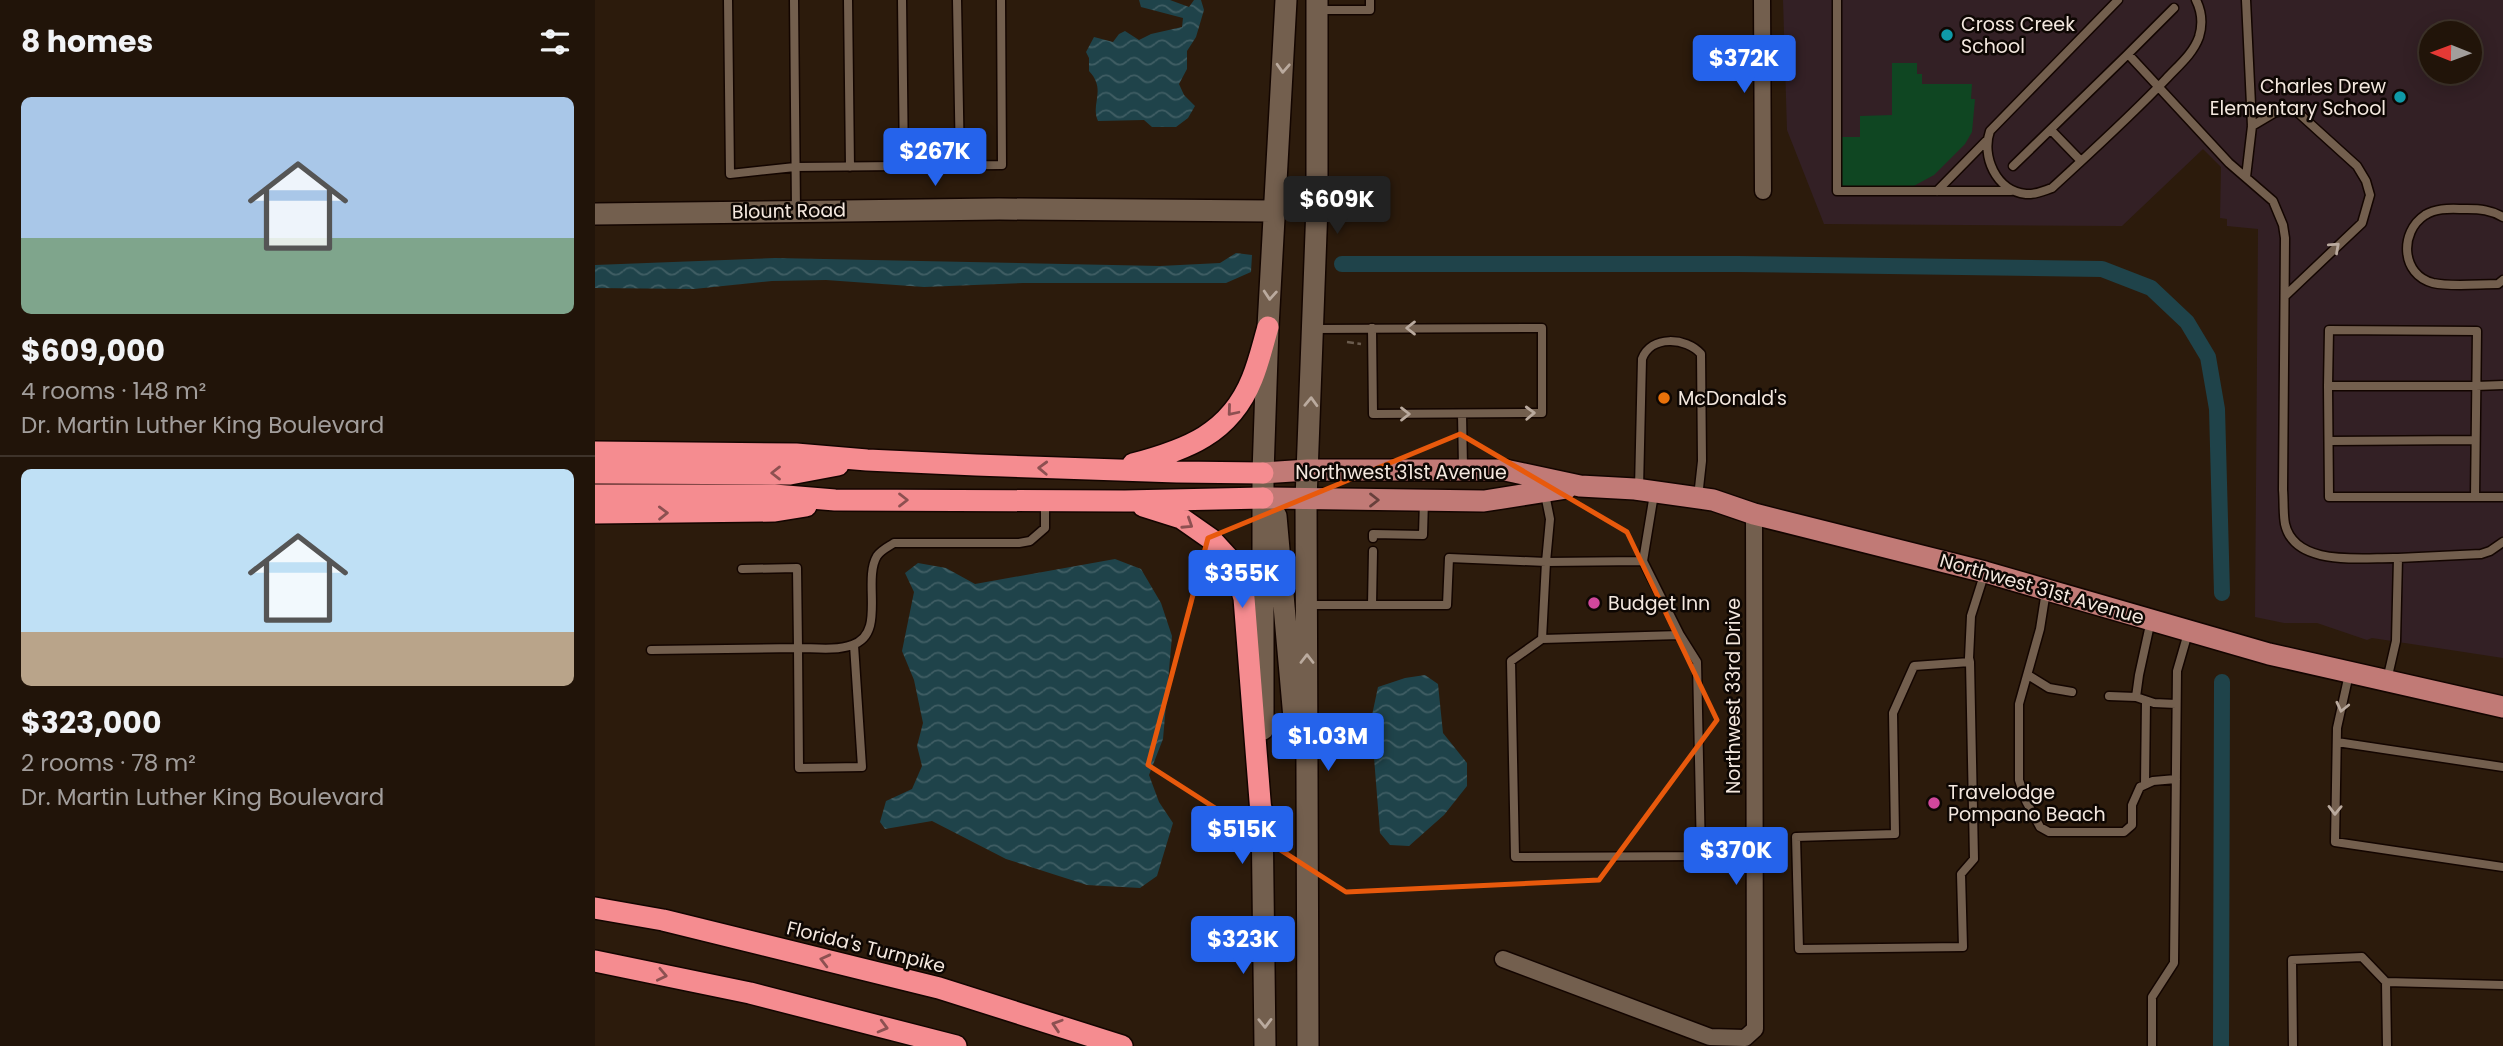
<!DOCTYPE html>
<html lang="en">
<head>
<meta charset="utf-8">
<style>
  body { margin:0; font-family:Poppins,sans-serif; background:#291d12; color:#f1f3f6; height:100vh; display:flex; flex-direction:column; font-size:26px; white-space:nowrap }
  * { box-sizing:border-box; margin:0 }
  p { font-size:23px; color:#a29e9c }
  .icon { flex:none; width:38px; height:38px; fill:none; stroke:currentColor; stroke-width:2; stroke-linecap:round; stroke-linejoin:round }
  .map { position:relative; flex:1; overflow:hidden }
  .drawer { display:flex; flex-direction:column; background:#211409; width:595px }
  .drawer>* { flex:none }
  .needle { width:46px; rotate:271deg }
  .controls { position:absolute; left:1824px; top:21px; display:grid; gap:14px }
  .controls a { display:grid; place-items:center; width:63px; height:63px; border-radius:50%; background:#211409; box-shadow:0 4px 18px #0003,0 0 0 2px #3e332a; font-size:35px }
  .price { position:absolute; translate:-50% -60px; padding:0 16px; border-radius:7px; background:#2563eb; color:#fff; font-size:23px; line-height:46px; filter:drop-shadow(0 2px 4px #0008) }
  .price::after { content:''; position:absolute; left:50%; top:42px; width:21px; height:16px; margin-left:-10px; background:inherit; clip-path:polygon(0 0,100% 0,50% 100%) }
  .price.current { background:#222; color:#fff }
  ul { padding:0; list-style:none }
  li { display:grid; align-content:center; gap:14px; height:371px; padding:0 21px }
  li+li { border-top:2px solid #3e332a }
  li span { display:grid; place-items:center; height:217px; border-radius:10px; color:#555 }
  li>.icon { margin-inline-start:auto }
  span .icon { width:126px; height:126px; fill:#fffc; stroke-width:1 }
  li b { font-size:30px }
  h2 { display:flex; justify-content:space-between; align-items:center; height:84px; padding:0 21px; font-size:30px }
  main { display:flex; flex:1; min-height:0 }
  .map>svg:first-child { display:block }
  .education { fill:#332025; fill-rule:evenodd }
  .green { fill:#0f4622 }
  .water { fill:url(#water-waves) }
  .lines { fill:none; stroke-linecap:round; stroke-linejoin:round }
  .canal { stroke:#1f434a; stroke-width:16 }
  .lane-casing { stroke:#130500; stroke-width:11 }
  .street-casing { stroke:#130500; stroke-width:19 }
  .secondary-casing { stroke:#130500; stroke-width:24 }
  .primary-casing { stroke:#130500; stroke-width:24 }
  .highway-casing { stroke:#130500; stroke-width:24 }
  .path { stroke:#6b5c4e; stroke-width:2.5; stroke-dasharray:7 3.5; stroke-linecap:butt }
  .lane { stroke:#735f4e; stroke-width:8 }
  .street { stroke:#735f4e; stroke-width:16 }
  .secondary { stroke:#735f4e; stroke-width:21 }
  .primary { stroke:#c17a76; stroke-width:21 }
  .highway { stroke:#f58c90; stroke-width:21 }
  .oneway { stroke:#baaa9e }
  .oneway2 { stroke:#8d5051 }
  .oneway3 { stroke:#68403c }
  .marked { fill:none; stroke:#e8590c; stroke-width:5; stroke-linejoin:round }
  .culture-dot { fill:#0f9aa8; stroke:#0e0703; stroke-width:2.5 }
  .food-dot { fill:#e8710a; stroke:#0e0703; stroke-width:2.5 }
  .hotel-dot { fill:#d1479c; stroke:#0e0703; stroke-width:2.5 }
  .labels { text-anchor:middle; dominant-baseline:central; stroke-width:5; stroke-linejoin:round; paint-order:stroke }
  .poi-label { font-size:19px; fill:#f4e8df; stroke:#0e0703; text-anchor:start }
  .street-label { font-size:19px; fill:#f4e8df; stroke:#0e0703 }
</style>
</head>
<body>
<main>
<section class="drawer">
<h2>8 homes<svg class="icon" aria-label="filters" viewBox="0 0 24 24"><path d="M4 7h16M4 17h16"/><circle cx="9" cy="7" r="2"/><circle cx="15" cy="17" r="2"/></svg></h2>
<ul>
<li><span style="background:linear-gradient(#a9c7e8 65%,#7fa58c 0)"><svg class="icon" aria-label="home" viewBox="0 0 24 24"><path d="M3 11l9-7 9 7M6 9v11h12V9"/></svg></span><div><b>$609,000</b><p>4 rooms · 148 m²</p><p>Dr. Martin Luther King Boulevard</p></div></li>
<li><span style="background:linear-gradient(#bfe0f5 75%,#b9a48a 0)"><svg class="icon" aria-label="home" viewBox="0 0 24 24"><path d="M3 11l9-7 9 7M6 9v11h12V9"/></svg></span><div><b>$323,000</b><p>2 rooms · 78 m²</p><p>Dr. Martin Luther King Boulevard</p></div></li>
</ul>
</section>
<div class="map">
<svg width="1908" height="1046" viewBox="0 0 1908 1046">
  <defs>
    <pattern id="water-waves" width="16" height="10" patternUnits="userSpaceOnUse" patternTransform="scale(1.75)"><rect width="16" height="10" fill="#1f434a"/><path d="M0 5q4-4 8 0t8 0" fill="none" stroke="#405e64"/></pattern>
  </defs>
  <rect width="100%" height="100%" fill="#2c1b0c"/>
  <path class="education" d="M1188,0H1908V658L1777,638L1772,640L1722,623H1689L1660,617L1663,229L1632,226V219L1625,218L1626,167L1608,149L1527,226L1229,224L1192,130ZM1836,33H1874V72H1836Z"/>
  <path class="green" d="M1297,63H1322V74H1327V84H1377L1376,99H1380L1377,132L1370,144L1339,175L1315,188L1242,191V137H1265V116L1297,115Z"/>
  <path class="water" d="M544,0H575L594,7L599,0H606L609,10L601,37L592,51V69L584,84L589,95L600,106L593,118L581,127H557L549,120L503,121C495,104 512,90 494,71V58L491,52L499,37L518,42L524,34L530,31L544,40L556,34L587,27L588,18L546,7Z
    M641,253L657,255L656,272L631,283H428L329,287L231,280L177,281L99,289L0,288V265L180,258L565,266L625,263Z
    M520,559L546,569L566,603L577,636L568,739L554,775L564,802L578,823L562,876L545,888L492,885L411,859L337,821L290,829L285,822L291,801L317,789L327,766L322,746L328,723L319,680L307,651L319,592L310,573L323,563L351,568L380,584Z
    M830,675L843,684L848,733L872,763V786L849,815L814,846L795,845L785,833L776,720L783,687L810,678Z"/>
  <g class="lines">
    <path class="canal" d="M747,264H1142L1507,269L1556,288L1592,322L1613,357L1622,409L1627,593
      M1626,1046L1627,682"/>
    <defs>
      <path id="lane" d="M133,0L135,174L200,167L407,165L406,0
        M199,0L201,211
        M253,0L255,167
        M307,0L309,166
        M362,0L365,166
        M1242,0V191H1416
        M1523,0L1395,131C1386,156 1401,191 1431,194C1440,195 1448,191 1457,188C1496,152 1535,117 1571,79C1583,66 1598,54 1604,37C1608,24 1607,12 1601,0
        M1651,0L1657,126L1651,177
        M722,10H775V0
        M1533,54L1579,8
        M1657,126L1684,110L1699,109L1762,166L1771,181L1775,195L1767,223L1691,295
        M1456,130L1486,161
        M1418,166L1533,54L1634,163L1678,201L1688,225L1690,238L1688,490C1689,501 1688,513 1690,524C1700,568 1768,557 1803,558L1801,641L1792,680
        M1342,191L1391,141
        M1908,217C1896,210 1885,209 1872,209C1857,209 1843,207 1830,215C1804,232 1806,275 1838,283C1856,287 1884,284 1903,284L1908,280
        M719,329L947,328V413L778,414L777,328
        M1733,386L1734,497H1880L1882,331L1734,330L1733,386H1881L1908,385
        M867,414L868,467
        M1734,441L1880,440
        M1044,488L1047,359C1056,335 1091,337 1106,354L1107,461L1103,497
        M1880,497H1908
        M778,538V534L828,535L829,500
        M1803,558L1886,554L1895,551L1908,542
        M1048,561L1085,635
        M147,569L202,568L203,648C219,648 241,651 257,645C292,634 267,581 282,556C286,550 293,547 299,543H424L435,541L450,528V503
        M1451,591L1445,629L1424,704V780L1431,801L1445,827L1454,832H1529L1537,825V805L1545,787L1558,781L1581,779
        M712,605H852L854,558L951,562L955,519L950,494
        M777,605L778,551
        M1556,620L1544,675L1541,697L1559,703L1581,704
        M947,639L916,661L920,857L1106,856L1102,662L1085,635L947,639L951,562L1048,561L1059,494
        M56,650L203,648L204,768L267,767L259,645
        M1375,662L1319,666L1298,713L1300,834L1201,837L1204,949L1368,947L1366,874L1379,859L1375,662L1374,658L1376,616L1389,575
        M1754,674L1742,728L1740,842L1908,867
        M1433,675L1454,688L1477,692
        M1514,696L1541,697
        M1742,742L1908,767
        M1550,784L1551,701
        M1791,982L1792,1046
        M1557,1046V997L1579,963L1582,671L1593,633
        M1698,1046L1697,960L1767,957L1791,982L1908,985"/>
      <path id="street" d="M1167,0L1168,191
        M908,959L1115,1037L1150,1038L1160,1029L1159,514"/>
      <path id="secondary" d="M0,214L404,209L681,211
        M676,508L681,516L700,729
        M668,729V473L673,327L691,0
        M667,810L670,1046
        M713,1046L711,500L722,206V0"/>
      <path id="primary" d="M668,473L713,470H910L985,486L1040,489L1118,500L1159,514L1390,572L1674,654L1908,707
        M668,498L889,501L972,488"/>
      <path id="highway" d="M0,452L201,454L272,460L381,465L582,472L668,473
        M538,464C591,450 635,434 657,379C664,362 668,344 673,327
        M0,473L195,474L243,465
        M0,495H179L240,500L530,501L668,498
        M548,506L586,518L616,539L638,563L649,598L667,826
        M0,513L180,511L211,506
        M0,908L68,920L344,988L527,1046
        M0,961L155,993L361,1046"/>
    </defs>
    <use href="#lane" class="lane-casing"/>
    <use href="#street" class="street-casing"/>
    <use href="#secondary" class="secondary-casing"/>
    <use href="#primary" class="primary-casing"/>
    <use href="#highway" class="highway-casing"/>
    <path class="path" d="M752,342L766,344"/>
    <use href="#lane" class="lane"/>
    <use href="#street" class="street"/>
    <use href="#secondary" class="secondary"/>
    <use href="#primary" class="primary"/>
    <use href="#highway" class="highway"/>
  </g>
  <defs><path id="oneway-chevron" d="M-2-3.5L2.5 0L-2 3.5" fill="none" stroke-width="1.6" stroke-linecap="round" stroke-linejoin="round" transform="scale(1.75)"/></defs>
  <g class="oneway">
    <use href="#oneway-chevron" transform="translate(688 68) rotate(93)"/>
    <use href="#oneway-chevron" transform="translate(1740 247) rotate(-42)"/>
    <use href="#oneway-chevron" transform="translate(675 295) rotate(94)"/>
    <use href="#oneway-chevron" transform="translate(816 328) rotate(-180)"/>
    <use href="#oneway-chevron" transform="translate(716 402) rotate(-88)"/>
    <use href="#oneway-chevron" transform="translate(935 413) rotate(-2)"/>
    <use href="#oneway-chevron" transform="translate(810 414)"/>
    <use href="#oneway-chevron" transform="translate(712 659) rotate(-90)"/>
    <use href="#oneway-chevron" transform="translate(1747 707) rotate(103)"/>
    <use href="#oneway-chevron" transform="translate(1740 810) rotate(91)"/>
    <use href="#oneway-chevron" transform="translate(670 1023) rotate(89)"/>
  </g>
  <g class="oneway2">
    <use href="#oneway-chevron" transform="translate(637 411) rotate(130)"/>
    <use href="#oneway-chevron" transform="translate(448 468) rotate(-178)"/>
    <use href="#oneway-chevron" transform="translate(181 473) rotate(-180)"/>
    <use href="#oneway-chevron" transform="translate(308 500)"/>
    <use href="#oneway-chevron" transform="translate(68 513) rotate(-1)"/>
    <use href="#oneway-chevron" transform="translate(593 524) rotate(33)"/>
    <use href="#oneway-chevron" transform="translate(230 960) rotate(-166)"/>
    <use href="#oneway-chevron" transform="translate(67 975) rotate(12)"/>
    <use href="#oneway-chevron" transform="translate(462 1025) rotate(-162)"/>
    <use href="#oneway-chevron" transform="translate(288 1027) rotate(15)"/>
  </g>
  <use class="oneway3" href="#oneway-chevron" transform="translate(779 500)"/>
  <path class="marked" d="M865,434L1032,532L1122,720L1004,880L751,892L553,765L613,538Z"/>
  <g class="culture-dot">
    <circle cx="1352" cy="35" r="7"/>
    <circle cx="1805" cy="97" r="7"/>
  </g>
  <circle class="food-dot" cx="1069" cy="398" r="7"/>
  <g class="hotel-dot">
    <circle cx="999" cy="603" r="7"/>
    <circle cx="1339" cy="803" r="7"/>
  </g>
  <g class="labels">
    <g class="poi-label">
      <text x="1366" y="24">Cross Creek<tspan x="1366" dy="22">School</tspan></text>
      <text x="1791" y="86" text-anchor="end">Charles Drew<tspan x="1791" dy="22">Elementary School</tspan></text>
      <text x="1083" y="398">McDonald's</text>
      <text x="1013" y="603">Budget Inn</text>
      <text x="1353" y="792">Travelodge<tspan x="1353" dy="22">Pompano Beach</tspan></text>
    </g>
    <g class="street-label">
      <text transform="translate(194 211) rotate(-1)">Blount Road</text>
      <text x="806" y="472">Northwest 31st Avenue</text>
      <text transform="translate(1447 589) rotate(16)">Northwest 31st Avenue</text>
      <text transform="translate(1138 696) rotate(-90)">Northwest 33rd Drive</text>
      <text transform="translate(271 947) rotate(14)">Florida's Turnpike</text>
    </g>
  </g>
</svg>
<div class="controls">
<a><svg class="needle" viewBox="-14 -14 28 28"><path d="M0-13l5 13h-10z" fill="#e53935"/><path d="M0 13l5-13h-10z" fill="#a29e9c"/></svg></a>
</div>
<b class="price" style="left:1149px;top:95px">$372K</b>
<b class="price" style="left:340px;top:188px">$267K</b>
<b class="price current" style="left:742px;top:236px">$609K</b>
<b class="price" style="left:647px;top:610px">$355K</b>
<b class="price" style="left:733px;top:773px">$1.03M</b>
<b class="price" style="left:647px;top:866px">$515K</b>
<b class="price" style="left:1141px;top:887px">$370K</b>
<b class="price" style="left:648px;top:976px">$323K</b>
</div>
</main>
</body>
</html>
